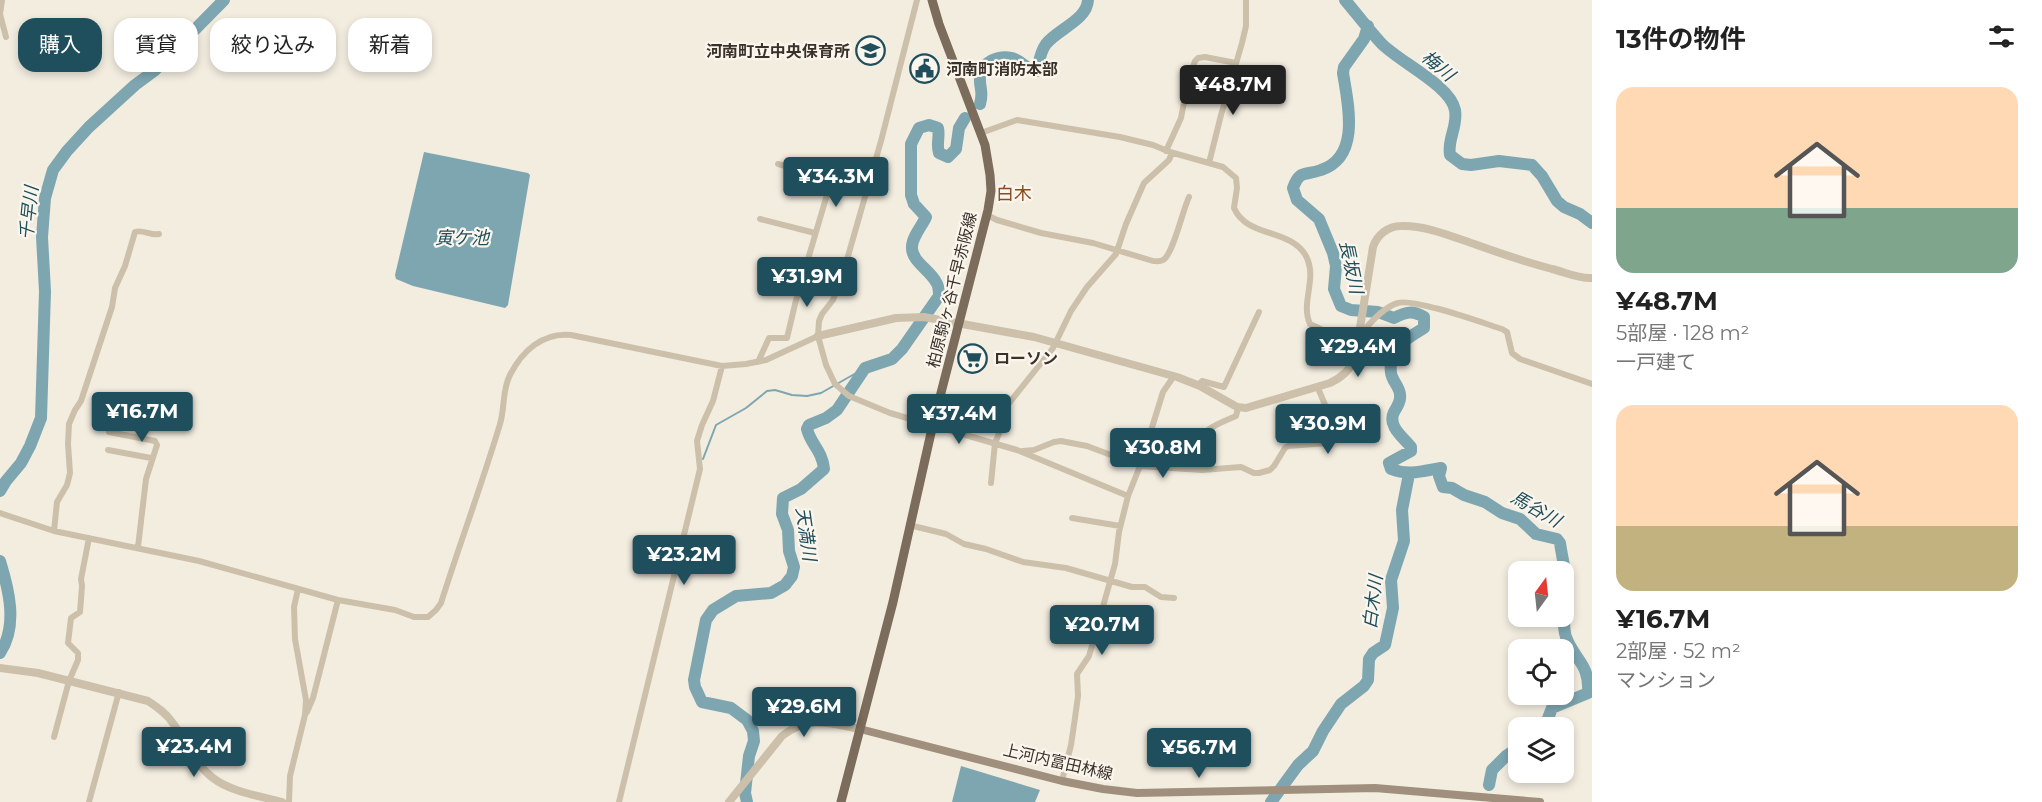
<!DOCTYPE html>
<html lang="ja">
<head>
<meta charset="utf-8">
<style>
  body { margin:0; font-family:Montserrat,"Noto Sans JP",sans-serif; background:#f2f2f2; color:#222; height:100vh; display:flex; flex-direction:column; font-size:22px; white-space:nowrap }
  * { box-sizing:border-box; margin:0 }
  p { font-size:20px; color:#767676 }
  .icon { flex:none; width:33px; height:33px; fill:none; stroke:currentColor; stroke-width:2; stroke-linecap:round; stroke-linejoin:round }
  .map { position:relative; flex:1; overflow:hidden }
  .details { display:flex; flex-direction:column; background:#fff; width:450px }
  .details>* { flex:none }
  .hud { position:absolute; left:18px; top:18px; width:570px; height:54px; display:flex; gap:12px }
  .needle { width:39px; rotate:15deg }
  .controls { position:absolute; left:1508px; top:561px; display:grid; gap:12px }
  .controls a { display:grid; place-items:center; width:66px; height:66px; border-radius:12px; background:#fff; box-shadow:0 3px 9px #0003; font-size:30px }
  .price { position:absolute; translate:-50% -51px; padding:0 14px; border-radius:6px; background:#1f4e5c; color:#fff; font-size:20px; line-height:39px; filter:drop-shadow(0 2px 3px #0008) }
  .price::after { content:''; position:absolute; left:50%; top:36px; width:18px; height:14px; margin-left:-9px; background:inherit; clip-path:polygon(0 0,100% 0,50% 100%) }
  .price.active { background:#222; color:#fff }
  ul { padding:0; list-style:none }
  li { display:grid; align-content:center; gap:12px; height:318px; padding:0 24px }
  li span { display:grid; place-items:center; height:186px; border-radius:18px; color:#555 }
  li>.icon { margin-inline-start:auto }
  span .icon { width:108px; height:108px; fill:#fffc; stroke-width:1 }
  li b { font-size:26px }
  h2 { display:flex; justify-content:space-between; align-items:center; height:72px; padding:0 24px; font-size:26px }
  .pill { padding:0 21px; border-radius:18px; background:#fff; box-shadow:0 3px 9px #0003; font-size:21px; line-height:54px }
  .pill.active { background:#1f4e5c; color:#fff }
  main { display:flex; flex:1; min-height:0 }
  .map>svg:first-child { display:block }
  .water { fill:#7ea6b1 }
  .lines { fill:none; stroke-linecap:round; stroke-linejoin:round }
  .stream { stroke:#7ea6b1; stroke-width:2 }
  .river { stroke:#7ea6b1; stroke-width:12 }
  .minor { stroke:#ccc0ab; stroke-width:6 }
  .tertiary { stroke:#ccc0ab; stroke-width:8 }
  .secondary { stroke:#a08f7c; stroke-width:8 }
  .primary { stroke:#7c6c5b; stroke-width:9 }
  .labels { text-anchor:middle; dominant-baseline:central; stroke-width:4.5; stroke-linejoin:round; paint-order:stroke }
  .poi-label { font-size:16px; font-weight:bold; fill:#3a322a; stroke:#fbf6ed; text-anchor:start }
  .street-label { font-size:16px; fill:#3a322a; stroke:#fbf6ed }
  .water-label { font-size:18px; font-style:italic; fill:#1f4e5c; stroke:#fbf6ed }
  .neighbourhood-label { font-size:18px; fill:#8a4c22; stroke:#fbf6ed }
</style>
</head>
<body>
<main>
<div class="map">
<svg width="1592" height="802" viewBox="0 0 1592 802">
  <rect width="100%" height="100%" fill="#f3ede0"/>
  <path class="water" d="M424,152L528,173L530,175L508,305L505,308L413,286L396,279L395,275Z
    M961,766L1040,790L1035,802H952Z"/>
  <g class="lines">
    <path class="stream" d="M703,459L716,425L746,408L767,391L775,390L792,395L807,396L821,393L865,368"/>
    <path class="river" d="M1345,0C1357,14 1368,29 1381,43C1399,62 1450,85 1455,110C1458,127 1447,139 1450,155L1462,164L1471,165L1499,161L1532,165L1542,176L1557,201L1564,207L1580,214L1592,223
      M1368,26L1364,39L1344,67L1343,73C1348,104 1361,157 1321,170C1305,176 1300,169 1293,188L1297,200L1319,219L1333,253L1336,266L1334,289L1341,306L1351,310L1378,312L1394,318C1406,312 1412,310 1424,317V328C1406,339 1388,348 1391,373C1392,381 1400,387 1400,395C1401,401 1397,407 1394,412C1387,426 1403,437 1411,447V451L1389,463L1391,469C1409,476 1423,471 1441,468L1439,476L1443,487L1452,488L1464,495L1485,502L1502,513L1520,519L1536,534L1557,539L1560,543C1562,557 1566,572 1566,585C1567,602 1561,622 1566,637C1574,660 1590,663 1588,693L1552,708L1547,721L1551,728
      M980,104C984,90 979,89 980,77C982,61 999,55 1012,58C1022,61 1027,70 1037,71C1039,62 1040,52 1046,44C1058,29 1087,20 1088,0
      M0,491L6,481L21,463L30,446L41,418L45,291L42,237L45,198L53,170L67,151L89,127L135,85L154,71L224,0
      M0,561C9,590 18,626 0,653
      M1489,785L1492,770L1506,756L1518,748
      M747,802L745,793L749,756L754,741L753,731L747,720L731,708L702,702L695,687L694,680L706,620L713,610L736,596L771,593L785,585L792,576L794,567L789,551L788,530L782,514L783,498L801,489L824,469C822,450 811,445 807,429L809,425L826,418L837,410L865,368L892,359L902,349L939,296C939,291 939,286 936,282C930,270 911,261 912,247C912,237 922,226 926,217L914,204L911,195V144L919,128L929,125L938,128C940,137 936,144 939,153L948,157L956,149L959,128L965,118
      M1271,802L1298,765L1313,751L1323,731L1341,704L1364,686L1368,680L1369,659L1373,653L1385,645L1393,608L1391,580L1404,541L1402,510L1409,474"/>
    <path class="minor" d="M2,0L0,14L6,37
      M917,0L881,141L844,270L833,300L822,314L819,321L818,336L826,365L835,384L849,396L890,413L1017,450L1128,496
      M981,133L1017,120L1120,137L1153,145L1170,152L1223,167L1236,178L1237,188L1234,208C1247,238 1290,228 1306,256C1318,279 1300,302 1310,324L1325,331L1359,335C1369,325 1383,307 1398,303C1414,298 1483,323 1502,329L1507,332L1512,353L1520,359L1592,384
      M1166,151L1181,118L1188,81L1195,61L1198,58L1205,57L1236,63
      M1209,163L1221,115L1242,43L1246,26V0
      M778,164L825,176L830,178L831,181L868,189
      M987,215L997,220L1041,233L1093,243L1153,261C1156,261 1160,262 1163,260C1173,255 1183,209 1189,197
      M760,219L815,233
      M758,362L769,338H787L796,300L831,181
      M1198,385L1202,381L1224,387L1259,312
      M109,432L155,441L157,445L146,479L138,547
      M108,450L151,458
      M1023,451L1034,450L1054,442L1061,441L1087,446L1140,466L1202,470L1241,467L1254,473H1259L1270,470L1274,466L1285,448L1288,446L1328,443L1334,437L1335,422L1328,412L1318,388
      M1187,469C1197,433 1203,430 1236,416L1238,408
      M991,483L995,443L1001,429L1006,407L1053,348L1071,311L1087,287L1116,254L1126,224L1144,183L1169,160L1172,153
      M0,513L54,531L199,561L338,600L395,610L414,617H428L436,610L441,603C460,543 482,484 500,424C505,408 502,390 510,375C522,351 543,332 571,335L722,366L746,364L766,360L818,336
      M1072,518L1120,526
      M909,525L946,534L964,544L986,549L1023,562L1066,568L1132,587H1145L1161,597L1174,598
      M54,531L57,502L67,485L70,473L68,444L69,424L75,410L81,401L112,307L115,288L125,266L135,232C143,229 151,236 159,234
      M307,712L313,698L338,600
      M54,737L69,681L78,660V653L68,643L71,618L80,612L82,586L81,579L89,538
      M1062,781L1071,745L1075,718L1078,696L1077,674L1089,656L1115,564L1119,532L1128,496L1140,466L1163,392L1174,376
      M89,802L119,692
      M289,802L290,776L305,715L306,700L295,639L294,607L298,589
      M619,802L700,469L697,441L702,425L713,401L722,366"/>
    <path class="tertiary" d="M818,336L896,318L924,317L1034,337L1177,377L1200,386L1237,407L1246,408L1330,383C1341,378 1350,370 1355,359L1373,247C1377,235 1388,226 1401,226C1426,225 1453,237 1477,245C1502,254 1526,262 1552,269C1565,272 1578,279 1592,278
      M0,668L38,673L148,701C157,707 166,713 172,722C186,740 194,764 213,778C231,792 260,796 282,802
      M729,802L782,736C808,715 830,723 860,729"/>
    <path class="secondary" d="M860,729L1062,781L1103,789L1137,793L1375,788L1540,802"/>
    <path class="primary" d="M841,802L893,602L933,424L988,210L991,191L990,175L985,145L939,24L932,0"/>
  </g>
  <defs>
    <symbol id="school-ring" viewBox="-11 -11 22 22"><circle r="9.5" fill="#fbf6ed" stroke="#1f4e5c" stroke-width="1.5"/><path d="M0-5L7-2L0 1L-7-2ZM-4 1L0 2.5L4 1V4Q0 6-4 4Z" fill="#1f4e5c"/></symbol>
    <symbol id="civic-ring" viewBox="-11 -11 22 22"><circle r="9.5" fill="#fbf6ed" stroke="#1f4e5c" stroke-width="1.5"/><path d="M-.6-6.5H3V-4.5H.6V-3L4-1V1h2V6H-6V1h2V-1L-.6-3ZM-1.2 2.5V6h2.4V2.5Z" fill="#1f4e5c"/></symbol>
    <symbol id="supermarket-ring" viewBox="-11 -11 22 22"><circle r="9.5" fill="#fbf6ed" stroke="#1f4e5c" stroke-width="1.5"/><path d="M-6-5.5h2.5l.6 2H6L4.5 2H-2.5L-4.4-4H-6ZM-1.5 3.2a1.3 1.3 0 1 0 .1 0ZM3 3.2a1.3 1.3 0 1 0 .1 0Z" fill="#1f4e5c"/></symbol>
  </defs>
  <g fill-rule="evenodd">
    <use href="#school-ring" x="854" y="34" width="33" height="33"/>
    <use href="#civic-ring" x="908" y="52" width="33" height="33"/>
    <use href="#supermarket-ring" x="956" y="342" width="33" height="33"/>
  </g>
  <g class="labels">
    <g class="poi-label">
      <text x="850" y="51" text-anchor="end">河南町立中央保育所</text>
      <text x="946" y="69">河南町消防本部</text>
      <text x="994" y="358">ローソン</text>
    </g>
    <g class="street-label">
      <text transform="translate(952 290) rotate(-76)">柏原駒ヶ谷千早赤阪線</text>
      <text transform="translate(1058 762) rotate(13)">上河内富田林線</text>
    </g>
    <g class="water-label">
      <text transform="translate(1438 66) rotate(40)">梅川</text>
      <text transform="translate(29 213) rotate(-84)">千早川</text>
      <text x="462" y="238">寅ケ池</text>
      <text transform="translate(1351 267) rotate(78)">長坂川</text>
      <text transform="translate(1536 509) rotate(30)">馬谷川</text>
      <text transform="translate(806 534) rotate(82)">天満川</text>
      <text transform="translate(1373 602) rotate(-83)">白木川</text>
    </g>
    <g class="neighbourhood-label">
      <text x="1014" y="194">白木</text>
    </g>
  </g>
</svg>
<div class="controls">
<a><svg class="needle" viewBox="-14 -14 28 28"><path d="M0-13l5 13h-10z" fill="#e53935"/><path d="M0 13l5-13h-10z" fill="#767676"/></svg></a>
<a><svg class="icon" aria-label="locate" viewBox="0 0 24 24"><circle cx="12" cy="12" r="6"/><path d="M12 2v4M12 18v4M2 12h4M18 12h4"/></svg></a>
<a><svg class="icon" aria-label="layers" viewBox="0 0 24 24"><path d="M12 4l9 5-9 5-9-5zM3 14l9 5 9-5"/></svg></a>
</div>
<b class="price active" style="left:1233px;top:116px">¥48.7M</b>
<b class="price" style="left:836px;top:208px">¥34.3M</b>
<b class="price" style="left:807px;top:308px">¥31.9M</b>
<b class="price" style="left:1358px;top:378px">¥29.4M</b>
<b class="price" style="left:142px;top:443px">¥16.7M</b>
<b class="price" style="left:959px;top:445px">¥37.4M</b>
<b class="price" style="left:1328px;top:455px">¥30.9M</b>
<b class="price" style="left:1163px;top:479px">¥30.8M</b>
<b class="price" style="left:684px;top:586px">¥23.2M</b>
<b class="price" style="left:1102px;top:656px">¥20.7M</b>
<b class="price" style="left:804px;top:738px">¥29.6M</b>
<b class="price" style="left:194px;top:778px">¥23.4M</b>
<b class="price" style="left:1199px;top:779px">¥56.7M</b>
<div class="hud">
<a class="pill active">購入</a>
<a class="pill">賃貸</a>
<a class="pill">絞り込み</a>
<a class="pill">新着</a>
</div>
</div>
<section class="details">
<h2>13件の物件<svg class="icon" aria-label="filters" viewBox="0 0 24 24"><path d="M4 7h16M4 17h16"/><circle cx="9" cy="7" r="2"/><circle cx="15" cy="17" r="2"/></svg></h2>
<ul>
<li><span style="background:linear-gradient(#ffd9b3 65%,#7fa58c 0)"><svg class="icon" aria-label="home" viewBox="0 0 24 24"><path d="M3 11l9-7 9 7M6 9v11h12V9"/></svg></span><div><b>¥48.7M</b><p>5部屋 · 128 m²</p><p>一戸建て</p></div></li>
<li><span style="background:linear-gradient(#ffd9b3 65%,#c2b280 0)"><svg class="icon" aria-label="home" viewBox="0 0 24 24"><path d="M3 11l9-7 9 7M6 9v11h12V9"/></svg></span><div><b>¥16.7M</b><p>2部屋 · 52 m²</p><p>マンション</p></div></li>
</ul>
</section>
</main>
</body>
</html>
